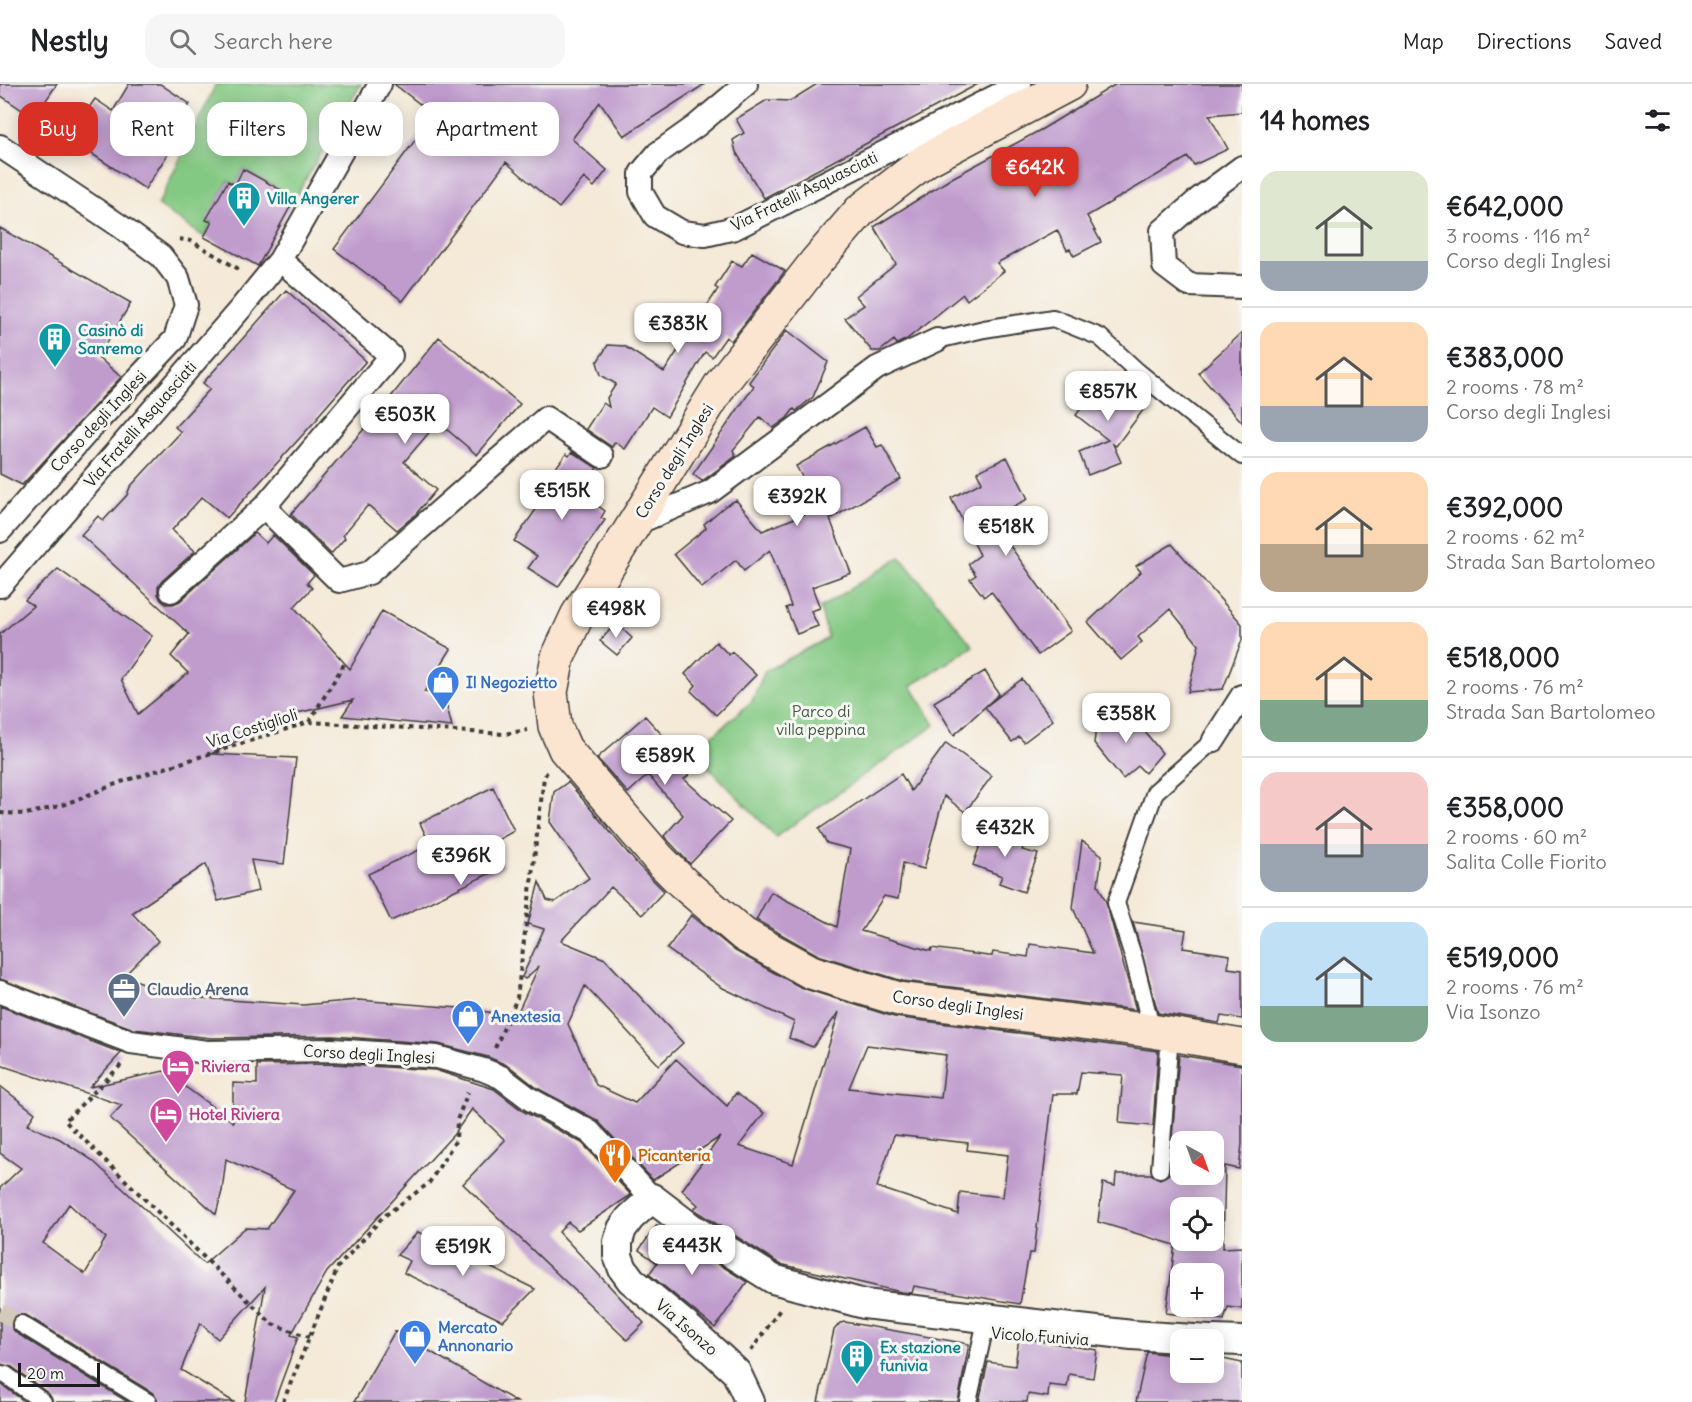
<!DOCTYPE html>
<html lang="en">
<head>
<meta charset="utf-8">
<style>
  body { margin:0; font-family:Delius,sans-serif; background:#f6f6f6; color:#202124; height:100vh; display:flex; flex-direction:column; font-size:22px; white-space:nowrap }
  * { box-sizing:border-box; margin:0 }
  p { font-size:20px; color:#757577 }
  .icon { flex:none; width:33px; height:33px; fill:none; stroke:currentColor; stroke-width:2; stroke-linecap:round; stroke-linejoin:round }
  .map { position:relative; flex:1; overflow:hidden }
  .side { display:flex; flex-direction:column; background:#fff; width:450px }
  .side>* { flex:none }
  .banner { position:absolute; left:18px; top:18px; width:570px; height:54px; display:flex; gap:12px }
  .needle { width:39px; rotate:139deg }
  .controls { position:absolute; left:1170px; top:1047px; display:grid; gap:12px }
  .controls a { display:grid; place-items:center; width:54px; height:54px; border-radius:12px; background:#fff; box-shadow:0 3px 15px #0003; font-size:30px }
  .scale { position:absolute; left:18px; bottom:15px; width:82px; box-sizing:border-box; padding-left:6px; border:3px solid #1c1c1c; border-top:0; font-size:16px; line-height:21px; white-space:nowrap; color:#1c1c1c; -webkit-text-stroke:4px #f6f6f2; paint-order:stroke }
  .price { position:absolute; translate:-50% -51px; padding:0 14px; border-radius:12px; background:#fff; color:#222; font-size:20px; line-height:39px; filter:drop-shadow(0 2px 3px #0008) }
  .price::after { content:''; position:absolute; left:50%; top:36px; width:18px; height:14px; margin-left:-9px; background:inherit; clip-path:polygon(0 0,100% 0,50% 100%) }
  .price.current { background:#d93025; color:#fff }
  ul { padding:0; list-style:none }
  li { display:flex; align-items:center; gap:18px; height:150px; padding:0 18px }
  li+li { border-top:2px solid #e0e0e0 }
  li span { display:grid; place-items:center; flex:none; width:168px; height:120px; border-radius:18px; color:#555 }
  li>.icon { margin-inline-start:auto }
  span .icon { width:72px; height:72px; fill:#fffc; stroke-width:1 }
  li b { font-size:26px }
  h2 { display:flex; justify-content:space-between; align-items:center; height:72px; padding:0 18px; font-size:26px }
  .chip { padding:0 21px; border-radius:18px; background:#fff; box-shadow:0 3px 15px #0003; font-size:21px; line-height:54px }
  .chip.current { background:#d93025; color:#fff }
  header { display:flex; align-items:center; gap:36px; box-sizing:border-box; height:84px; padding:0 30px; background:#fff; border-bottom:2px solid #e0e0e0 }
  header strong { font-size:28px }
  nav { display:flex; gap:33px; margin-inline-start:auto; font-size:21px }
  .search { width:420px; height:54px; background:#f6f6f6; display:flex; align-items:center; gap:15px; box-sizing:border-box; padding:0 21px; border-radius:18px; color:#757577; font-size:22px }
  main { display:flex; flex:1; min-height:0 }
  .map>svg:first-child { display:block }
  .green { fill:#84c983; stroke:#507250; stroke-width:1.5 }
  .building { fill:#c09ccd; fill-rule:evenodd }
  .lines { fill:none; stroke-linecap:round; stroke-linejoin:round }
  .pedestrian-tunnel { stroke:#d4cabb; stroke-width:16; stroke-dasharray:16 8; stroke-linecap:butt }
  .pedestrian-casing { stroke:#3d3b38; stroke-width:20 }
  .minor-casing { stroke:#3d3b38; stroke-width:26 }
  .tertiary-casing { stroke:#3d3b38; stroke-width:32 }
  .secondary-casing { stroke:#3d3b38; stroke-width:36 }
  .path { stroke:#3d3b38; stroke-width:4; stroke-dasharray:4.5 4.5; stroke-linecap:butt }
  .pedestrian { stroke:#fff; stroke-width:16 }
  .minor { stroke:#fff; stroke-width:22 }
  .tertiary { stroke:#fff; stroke-width:28 }
  .secondary { stroke:#fce5d0; stroke-width:33 }
  .labels { text-anchor:middle; dominant-baseline:central; stroke-width:6; stroke-linejoin:round; paint-order:stroke }
  .street-label { font-size:16px; fill:#1c1c1c; stroke:#f6f6f2 }
  .culture-label { font-size:16px; font-weight:bold; fill:#0d838f; stroke:#f6f6f2; text-anchor:start }
  .shop-label { font-size:16px; font-weight:bold; fill:#366cbe; stroke:#f6f6f2; text-anchor:start }
  .park-label { font-size:16px; fill:#405940; stroke:#f6f6f2 }
  .service-label { font-size:16px; font-weight:bold; fill:#4e5e75; stroke:#f6f6f2; text-anchor:start }
  .hotel-label { font-size:16px; font-weight:bold; fill:#b23c85; stroke:#f6f6f2; text-anchor:start }
  .food-label { font-size:16px; font-weight:bold; fill:#c56008; stroke:#f6f6f2; text-anchor:start }
</style>
</head>
<body>
<header>
<strong>Nestly</strong>
<div class="search"><svg class="icon" aria-label="search" viewBox="0 0 24 24"><circle cx="10" cy="10" r="6"/><path d="M15 15l6 6"/></svg>Search here</div>
<nav><a>Map</a><a>Directions</a><a>Saved</a></nav>
</header>
<main>
<div class="map">
<svg width="1242" height="1318" viewBox="0 0 1242 1318">
  <rect width="100%" height="100%" fill="#f6f6f2"/>
  <filter id="ink" filterUnits="userSpaceOnUse"><feTurbulence type="fractalNoise" baseFrequency=".0167" numOctaves="2"/><feDisplacementMap in="SourceGraphic" scale="12" xChannelSelector="R" yChannelSelector="G"/><feConvolveMatrix kernelMatrix="1 2 1 2 8 2 1 2 1" color-interpolation-filters="sRGB"/></filter>
  <filter id="wash" filterUnits="userSpaceOnUse"><feTurbulence type="fractalNoise" baseFrequency=".008" numOctaves="4" result="noise"/><feDisplacementMap in="SourceGraphic" scale="24" xChannelSelector="R" yChannelSelector="G"/><feGaussianBlur stdDeviation="1.35" result="paint"/><feColorMatrix in="noise" values="0 0 0 0 0 0 0 0 0 0 0 0 0 0 0 0 0 1.4 0 .05"/><feComposite in="paint" operator="in"/></filter>
  <g filter="url(#wash)">
    <rect width="100%" height="100%" fill="#f5e9d7"/>
    <path class="green" d="M216,0H361L295,114L243,85L235,101L228,97L207,136L212,138L204,153L158,121Z
      M900,473L973,562L911,602L935,641L776,753L694,668L752,617L765,587L828,554L820,524Z"/>
    <g id="blocks">
      <path class="building" d="M0,0H57L34,34L0,11Z
        M129,0H160L190,20L162,62L170,67L145,105L68,54L95,15L113,27Z
        M394,0H705L624,52L600,18L572,55L607,86L594,103L584,94L559,124L506,78L403,217L334,165L434,31Z
        M817,0H978L764,114L736,68L733,56L744,49L736,35L767,16L790,17Z
        M1116,0H1242V28L1209,31L1228,65L1194,81L1188,73L1087,132L1101,158L1074,172L1070,165L1067,166L1057,146L997,179L1004,187L967,216L963,210L907,255L897,260L894,256L880,267H872L845,234L864,221L856,212L896,180L874,143L952,94L1044,44Z
        M243,85L295,114L258,182L204,153L212,138L206,136L228,97L235,101Z
        M0,144L131,219L98,273L121,293L22,401L0,390Z
        M752,168L785,187L731,257L726,253L712,273L705,268L667,333L652,323L625,365L615,358L612,363L586,345L603,319L609,323L607,314L616,300L601,291L597,278L608,261L624,262L664,288L718,205L715,203L732,177L742,182Z
        M286,206L366,277L317,333L318,334L227,434L202,413L172,446L195,467L162,497L158,503V510L161,516L166,520H173L180,517L255,449L266,459L273,451L314,491L307,499L312,504L294,523L350,585L382,527L451,565L424,608L444,610L452,643L342,632L353,616L289,631L211,670L296,674L284,780L251,776L258,807L218,817L206,780L132,829L158,857L124,892L173,910L198,914L303,921L358,916L459,924L516,932L539,882L525,895L522,893L544,845L528,840L539,798L547,816L555,818L589,794L550,738L554,708L568,698L638,781L664,807L642,831L611,803L561,857L605,875L683,959L659,981L585,902L568,940L596,1001L635,1019L676,975L727,1022L736,1009L764,1029L739,1062L793,1080L839,928L813,963L789,954L794,938L721,903L667,865L691,831L735,867L802,904L894,933L1158,967L1153,1042L1119,1039L1123,991L1081,988L1077,1010H1053L1034,1169H1029L1020,1220L914,1202L912,1209L901,1208L780,1180L699,1129L694,1125L698,1121L682,1106L720,1053L653,1096L597,1036L537,1004L509,982L488,973L438,960L333,952L211,954L134,945L0,895V550L33,522L25,516L58,485L152,552L121,595L138,630L188,589L171,572L189,550L81,451L98,432L103,437L127,411L130,403L181,348L175,343L210,305L203,299ZM867,961L946,971L941,1014L849,1004ZM894,1051L968,1059L967,1066L1008,1071L1003,1113L960,1108L958,1130L877,1103Z
        M787,246L828,278L813,313L796,327L794,325L787,334L773,344L760,333L733,366L736,372L702,397L693,390L754,302L749,298Z
        M1242,249V338L1198,289Z
        M439,253L520,320L477,371L438,338L404,378L436,406L415,431L397,446L368,421L343,451L345,454L331,470L291,430L382,324Z
        M1106,291L1147,321L1116,362L1113,360L1121,378L1088,391L1079,368L1108,356L1076,331Z
        M865,343L877,363L882,361L901,395L830,435L851,489L812,503L820,524L811,527L818,542L797,550L786,524L791,522L770,466L744,487L736,476L702,504L674,470L706,444L704,440L725,422L736,416L762,447L820,424L796,382Z
        M572,368L597,384L580,409L605,427L601,434L605,436L558,503L528,484L537,472L514,457L551,404L544,400L566,370L569,372Z
        M1007,373L1028,415L990,434L1071,547L1038,571L991,507L984,513L970,495L976,491L968,480L980,471L951,414L982,398L977,388Z
        M1172,460L1242,540V556L1223,605L1188,608L1199,561L1170,525L1138,553L1142,558L1121,576L1088,538L1141,488L1136,482Z
        M616,539L632,554L617,571L600,557Z
        M716,558L729,571L732,568L756,591L716,631L691,607L696,601L685,590Z
        M985,587L999,610L954,651L934,618Z
        M1022,595L1053,636L1024,658L1019,653L1012,658L985,623Z
        M1124,622L1162,669L1145,689L1138,682L1123,695L1094,659L1096,645Z
        M645,632L675,665L670,669L689,691L684,695L731,737L690,780L664,752L683,731L648,691L628,709L597,674Z
        M946,659L992,692L965,728L944,712L924,785L903,779L898,815L884,812L861,847L931,867L932,864L988,872H992L993,868L1028,873L1030,860L1093,869L1073,824L1082,757L1102,771L1098,801L1106,818L1136,926L903,897L818,871L756,836L771,808L837,843L850,765L827,759L819,745L901,690L911,707Z
        M493,703L514,747L492,759L503,783L391,837L368,790L430,761L420,739Z
        M987,741L1012,749L1010,757L1024,761L1022,766L1038,770L1024,808L999,799L1002,792L973,781Z
        M1133,838L1186,846L1183,864L1230,871L1228,884L1242,886V935L1221,932L1219,939L1158,929Z
        M0,922L121,969L90,1003L164,987L233,1038V999L257,1000V981L333,980L435,986L494,1005L523,1027L582,1059L631,1111L578,1146L568,1138L559,1148L644,1239L627,1256L463,1100L505,1056L472,1025L454,1050L327,1188L291,1251L298,1253L274,1318H245L265,1203L218,1255L200,1239L181,1286L234,1318H158L153,1309L26,1231H17L11,1239L12,1244L16,1249L128,1318H53L49,1310L12,1283L0,1280V1104L21,1084L0,1069V1002L35,1029L27,1041L60,1055L92,1076L204,1180L245,1144L267,1145L294,1106L226,1075L222,1107L216,1130L110,1034L122,1021L0,981ZM69,1120L106,1154L85,1190L43,1159Z
        M1179,971L1242,981V1060L1239,1085L1225,1082L1223,1164L1242,1163V1225L1228,1223L1224,1236L1166,1229L1175,1161L1098,1138L1103,1099L1115,1102L1116,1090H1151L1160,1095L1169,1090ZM1180,1058H1214V1090H1180ZM1180,1124H1214V1156H1180ZM1180,1190H1214V1222H1180Z
        M657,1141L747,1198L715,1244L649,1190L657,1179L639,1166Z
        M418,1148L535,1205L503,1237L404,1189L410,1177L397,1171Z
        M845,1238L969,1260L958,1318H818L834,1246L840,1239Z
        M395,1247L517,1318H354Z
        M1019,1254L1097,1266L1093,1294L1069,1290L1067,1303L1049,1301L1048,1313L1028,1310L1027,1318H979L988,1278L1015,1282Z
        M1147,1268L1180,1272V1288H1214V1273L1242,1279V1318H1136Z
        M0,1301H2L25,1318H0Z"/>
    </g>
  </g>
  <g filter="url(#ink)">
    <use href="#blocks" fill-opacity="0" stroke="#3d3b38" stroke-width="1.5"/>
    <g class="lines">
      <path class="pedestrian-tunnel" d="M0,1228L21,1240"/>
      <defs>
        <path id="pedestrian" d="M937,256L984,245L1053,234L1100,253L1137,287L1242,372
          M1152,947L1134,875L1116,819L1155,708L1214,656
          M1160,1085L1170,950
          M21,1240L148,1318
          M0,1290L6,1291L43,1318
          M968,1318L984,1246L1002,1248"/>
        <path id="minor" d="M746,0L696,42L658,69L641,89V108L655,132L682,148L705,151L735,144L1020,0
          M0,62L120,142L161,172L178,194L186,221L175,255L90,345L0,447
          M1242,83L1200,114L1162,147L1164,182L1189,201L1242,203
          M264,423L339,497L369,489L546,334L602,372
          M634,440L710,408L877,284L937,256
          M0,502L241,224L280,176L380,0
          M171,507L264,423L391,272L280,176
          M1214,656L1242,612
          M0,908L131,958L207,968L333,966L437,973L484,986L501,993L530,1015L590,1048L652,1114"/>
        <path id="tertiary" d="M1214,1256L1242,1257
          M750,1318L736,1288L685,1241L631,1196L623,1185L618,1172V1158L622,1145L630,1134L652,1114L690,1143L773,1195L864,1220L1132,1251L1210,1256"/>
        <path id="secondary" d="M1069,0L926,76L860,127L816,178L721,300L577,532L558,573L551,608L555,642L565,665L659,775L683,799L744,851L811,888L899,915L1152,947L1242,962"/>
      </defs>
      <use href="#pedestrian" class="pedestrian-casing"/>
      <use href="#minor" class="minor-casing"/>
      <use href="#tertiary" class="tertiary-casing"/>
      <use href="#secondary" class="secondary-casing"/>
      <path class="path" d="M179,155L191,157L242,187
        M309,638L346,577
        M0,729L26,730L60,722L121,698L309,638L504,650L527,646
        M495,964L517,914L544,693L547,688
        M121,981L65,1037L272,1240L309,1253
        M751,1267L781,1224
        M283,1318L338,1183L383,1133L429,1099L456,1056L457,1036L468,1008"/>
      <use href="#pedestrian" class="pedestrian"/>
      <use href="#minor" class="minor"/>
      <use href="#tertiary" class="tertiary"/>
      <use href="#secondary" class="secondary"/>
    </g>
  </g>
  <defs>
    <symbol id="building-pin" viewBox="-11 -11 22 30"><path d="M0 17L-7.5 6A9.5 9.5 0 1 1 7.5 6Z" fill="#0f9aa8" stroke="#f6f6f2"/><path d="M-4-6H4V6H1V3H-1V6H-4ZM-2.5-4.3h1.7v1.8h-1.7ZM.8-4.3h1.7v1.8H.8ZM-2.5-1h1.7V.8h-1.7ZM.8-1h1.7V.8H.8Z" fill="#fff"/></symbol>
    <symbol id="shop-pin" viewBox="-11 -11 22 30"><path d="M0 17L-7.5 6A9.5 9.5 0 1 1 7.5 6Z" fill="#3f7fe0" stroke="#f6f6f2"/><path d="M-5-2.5h2.3a2.7 3.5 0 0 1 5.4 0H5L5.5 6h-11ZM-1.5-2.5h3a1.5 2.3 0 0 0-3 0Z" fill="#fff"/></symbol>
    <symbol id="office-pin" viewBox="-11 -11 22 30"><path d="M0 17L-7.5 6A9.5 9.5 0 1 1 7.5 6Z" fill="#5c6f8a" stroke="#f6f6f2"/><path d="M-6-3h4V-5.5h4V-3h4V5H-6ZM-1-4.5V-3h2v-1.5ZM-6 0V1H6V0Z" fill="#fff"/></symbol>
    <symbol id="hotel-pin" viewBox="-11 -11 22 30"><path d="M0 17L-7.5 6A9.5 9.5 0 1 1 7.5 6Z" fill="#d1479c" stroke="#f6f6f2"/><path d="M-6-4.5h1.5V1H6V5H4.5V3h-9V5H-6ZM-4 0a1.8 1.8 0 1 1 3.6 0ZM.5 0V-2.5h3Q6-2.5 6 0Z" fill="#fff"/></symbol>
    <symbol id="restaurant-pin" viewBox="-11 -11 22 30"><path d="M0 17L-7.5 6A9.5 9.5 0 1 1 7.5 6Z" fill="#e8710a" stroke="#f6f6f2"/><path d="M-5-6h1v4h1v-4h1v4h1v-4h1v5L-1.5 .5V6h-2V.5L-5-1ZM5-6V6H3V1.5H1.5Q1.5-4 5-6Z" fill="#fff"/></symbol>
  </defs>
  <g fill-rule="evenodd">
    <use href="#building-pin" x="225" y="95" width="38" height="52"/>
    <use href="#building-pin" x="36" y="236" width="38" height="52"/>
    <use href="#shop-pin" x="424" y="579" width="38" height="52"/>
    <use href="#office-pin" x="105" y="886" width="38" height="52"/>
    <use href="#shop-pin" x="449" y="913" width="38" height="52"/>
    <use href="#hotel-pin" x="159" y="963" width="38" height="52"/>
    <use href="#hotel-pin" x="147" y="1011" width="38" height="52"/>
    <use href="#restaurant-pin" x="596" y="1052" width="38" height="52"/>
    <use href="#shop-pin" x="396" y="1233" width="38" height="52"/>
    <use href="#building-pin" x="838" y="1253" width="38" height="52"/>
  </g>
  <g class="labels">
    <g class="street-label">
      <text transform="translate(804 107) rotate(-26)">Via Fratelli Asquasciati</text>
      <text transform="translate(98 337) rotate(-47)">Corso degli Inglesi</text>
      <text transform="translate(140 340) rotate(-49)">Via Fratelli Asquasciati</text>
      <text transform="translate(674 377) rotate(-58)">Corso degli Inglesi</text>
      <text transform="translate(252 644) rotate(-18)">Via Costiglioli</text>
      <text transform="translate(958 921) rotate(8)">Corso degli Inglesi</text>
      <text transform="translate(369 970) rotate(3)">Corso degli Inglesi</text>
      <text transform="translate(687 1243) rotate(41)">Via Isonzo</text>
      <text transform="translate(1040 1252) rotate(4)">Vicolo Funivia</text>
    </g>
    <g class="culture-label">
      <text x="267" y="114">Villa Angerer</text>
      <text x="78" y="246">Casinò di<tspan x="78" dy="18">Sanremo</tspan></text>
      <text x="880" y="1263">Ex stazione<tspan x="880" dy="18">funivia</tspan></text>
    </g>
    <g class="shop-label">
      <text x="466" y="598">Il Negozietto</text>
      <text x="491" y="932">Anextesia</text>
      <text x="438" y="1243">Mercato<tspan x="438" dy="18">Annonario</tspan></text>
    </g>
    <g class="park-label">
      <text x="821" y="627">Parco di<tspan x="821" dy="18">villa peppina</tspan></text>
    </g>
    <g class="service-label">
      <text x="147" y="905">Claudio Arena</text>
    </g>
    <g class="hotel-label">
      <text x="201" y="982">Riviera</text>
      <text x="189" y="1030">Hotel Riviera</text>
    </g>
    <g class="food-label">
      <text x="638" y="1071">Picanteria</text>
    </g>
  </g>
</svg>
<div class="controls">
<a><svg class="needle" viewBox="-14 -14 28 28"><path d="M0-13l5 13h-10z" fill="#e53935"/><path d="M0 13l5-13h-10z" fill="#757577"/></svg></a>
<a><svg class="icon" aria-label="locate" viewBox="0 0 24 24"><circle cx="12" cy="12" r="6"/><path d="M12 2v4M12 18v4M2 12h4M18 12h4"/></svg></a>
<a>+</a>
<a>−</a>
</div>
<div class="scale">20 m</div>
<b class="price current" style="left:1035px;top:114px">€642K</b>
<b class="price" style="left:678px;top:270px">€383K</b>
<b class="price" style="left:1108px;top:338px">€857K</b>
<b class="price" style="left:405px;top:361px">€503K</b>
<b class="price" style="left:562px;top:437px">€515K</b>
<b class="price" style="left:797px;top:443px">€392K</b>
<b class="price" style="left:1006px;top:473px">€518K</b>
<b class="price" style="left:616px;top:555px">€498K</b>
<b class="price" style="left:1126px;top:660px">€358K</b>
<b class="price" style="left:665px;top:702px">€589K</b>
<b class="price" style="left:1005px;top:774px">€432K</b>
<b class="price" style="left:461px;top:802px">€396K</b>
<b class="price" style="left:692px;top:1192px">€443K</b>
<b class="price" style="left:463px;top:1193px">€519K</b>
<div class="banner">
<a class="chip current">Buy</a>
<a class="chip">Rent</a>
<a class="chip">Filters</a>
<a class="chip">New</a>
<a class="chip">Apartment</a>
</div>
</div>
<section class="side">
<h2>14 homes<svg class="icon" aria-label="filters" viewBox="0 0 24 24"><path d="M4 7h16M4 17h16"/><circle cx="9" cy="7" r="2"/><circle cx="15" cy="17" r="2"/></svg></h2>
<ul>
<li><span style="background:linear-gradient(#dfe7d0 75%,#9aa5b1 0)"><svg class="icon" aria-label="home" viewBox="0 0 24 24"><path d="M3 11l9-7 9 7M6 9v11h12V9"/></svg></span><div><b>€642,000</b><p>3 rooms · 116 m²</p><p>Corso degli Inglesi</p></div></li>
<li><span style="background:linear-gradient(#ffd9b3 70%,#9aa5b1 0)"><svg class="icon" aria-label="home" viewBox="0 0 24 24"><path d="M3 11l9-7 9 7M6 9v11h12V9"/></svg></span><div><b>€383,000</b><p>2 rooms · 78 m²</p><p>Corso degli Inglesi</p></div></li>
<li><span style="background:linear-gradient(#ffd9b3 60%,#b9a48a 0)"><svg class="icon" aria-label="home" viewBox="0 0 24 24"><path d="M3 11l9-7 9 7M6 9v11h12V9"/></svg></span><div><b>€392,000</b><p>2 rooms · 62 m²</p><p>Strada San Bartolomeo</p></div></li>
<li><span style="background:linear-gradient(#ffd9b3 65%,#7fa58c 0)"><svg class="icon" aria-label="home" viewBox="0 0 24 24"><path d="M3 11l9-7 9 7M6 9v11h12V9"/></svg></span><div><b>€518,000</b><p>2 rooms · 76 m²</p><p>Strada San Bartolomeo</p></div></li>
<li><span style="background:linear-gradient(#f6c9c9 60%,#9aa5b1 0)"><svg class="icon" aria-label="home" viewBox="0 0 24 24"><path d="M3 11l9-7 9 7M6 9v11h12V9"/></svg></span><div><b>€358,000</b><p>2 rooms · 60 m²</p><p>Salita Colle Fiorito</p></div></li>
<li><span style="background:linear-gradient(#bfe0f5 70%,#7fa58c 0)"><svg class="icon" aria-label="home" viewBox="0 0 24 24"><path d="M3 11l9-7 9 7M6 9v11h12V9"/></svg></span><div><b>€519,000</b><p>2 rooms · 76 m²</p><p>Via Isonzo</p></div></li>
</ul>
</section>
</main>
</body>
</html>
